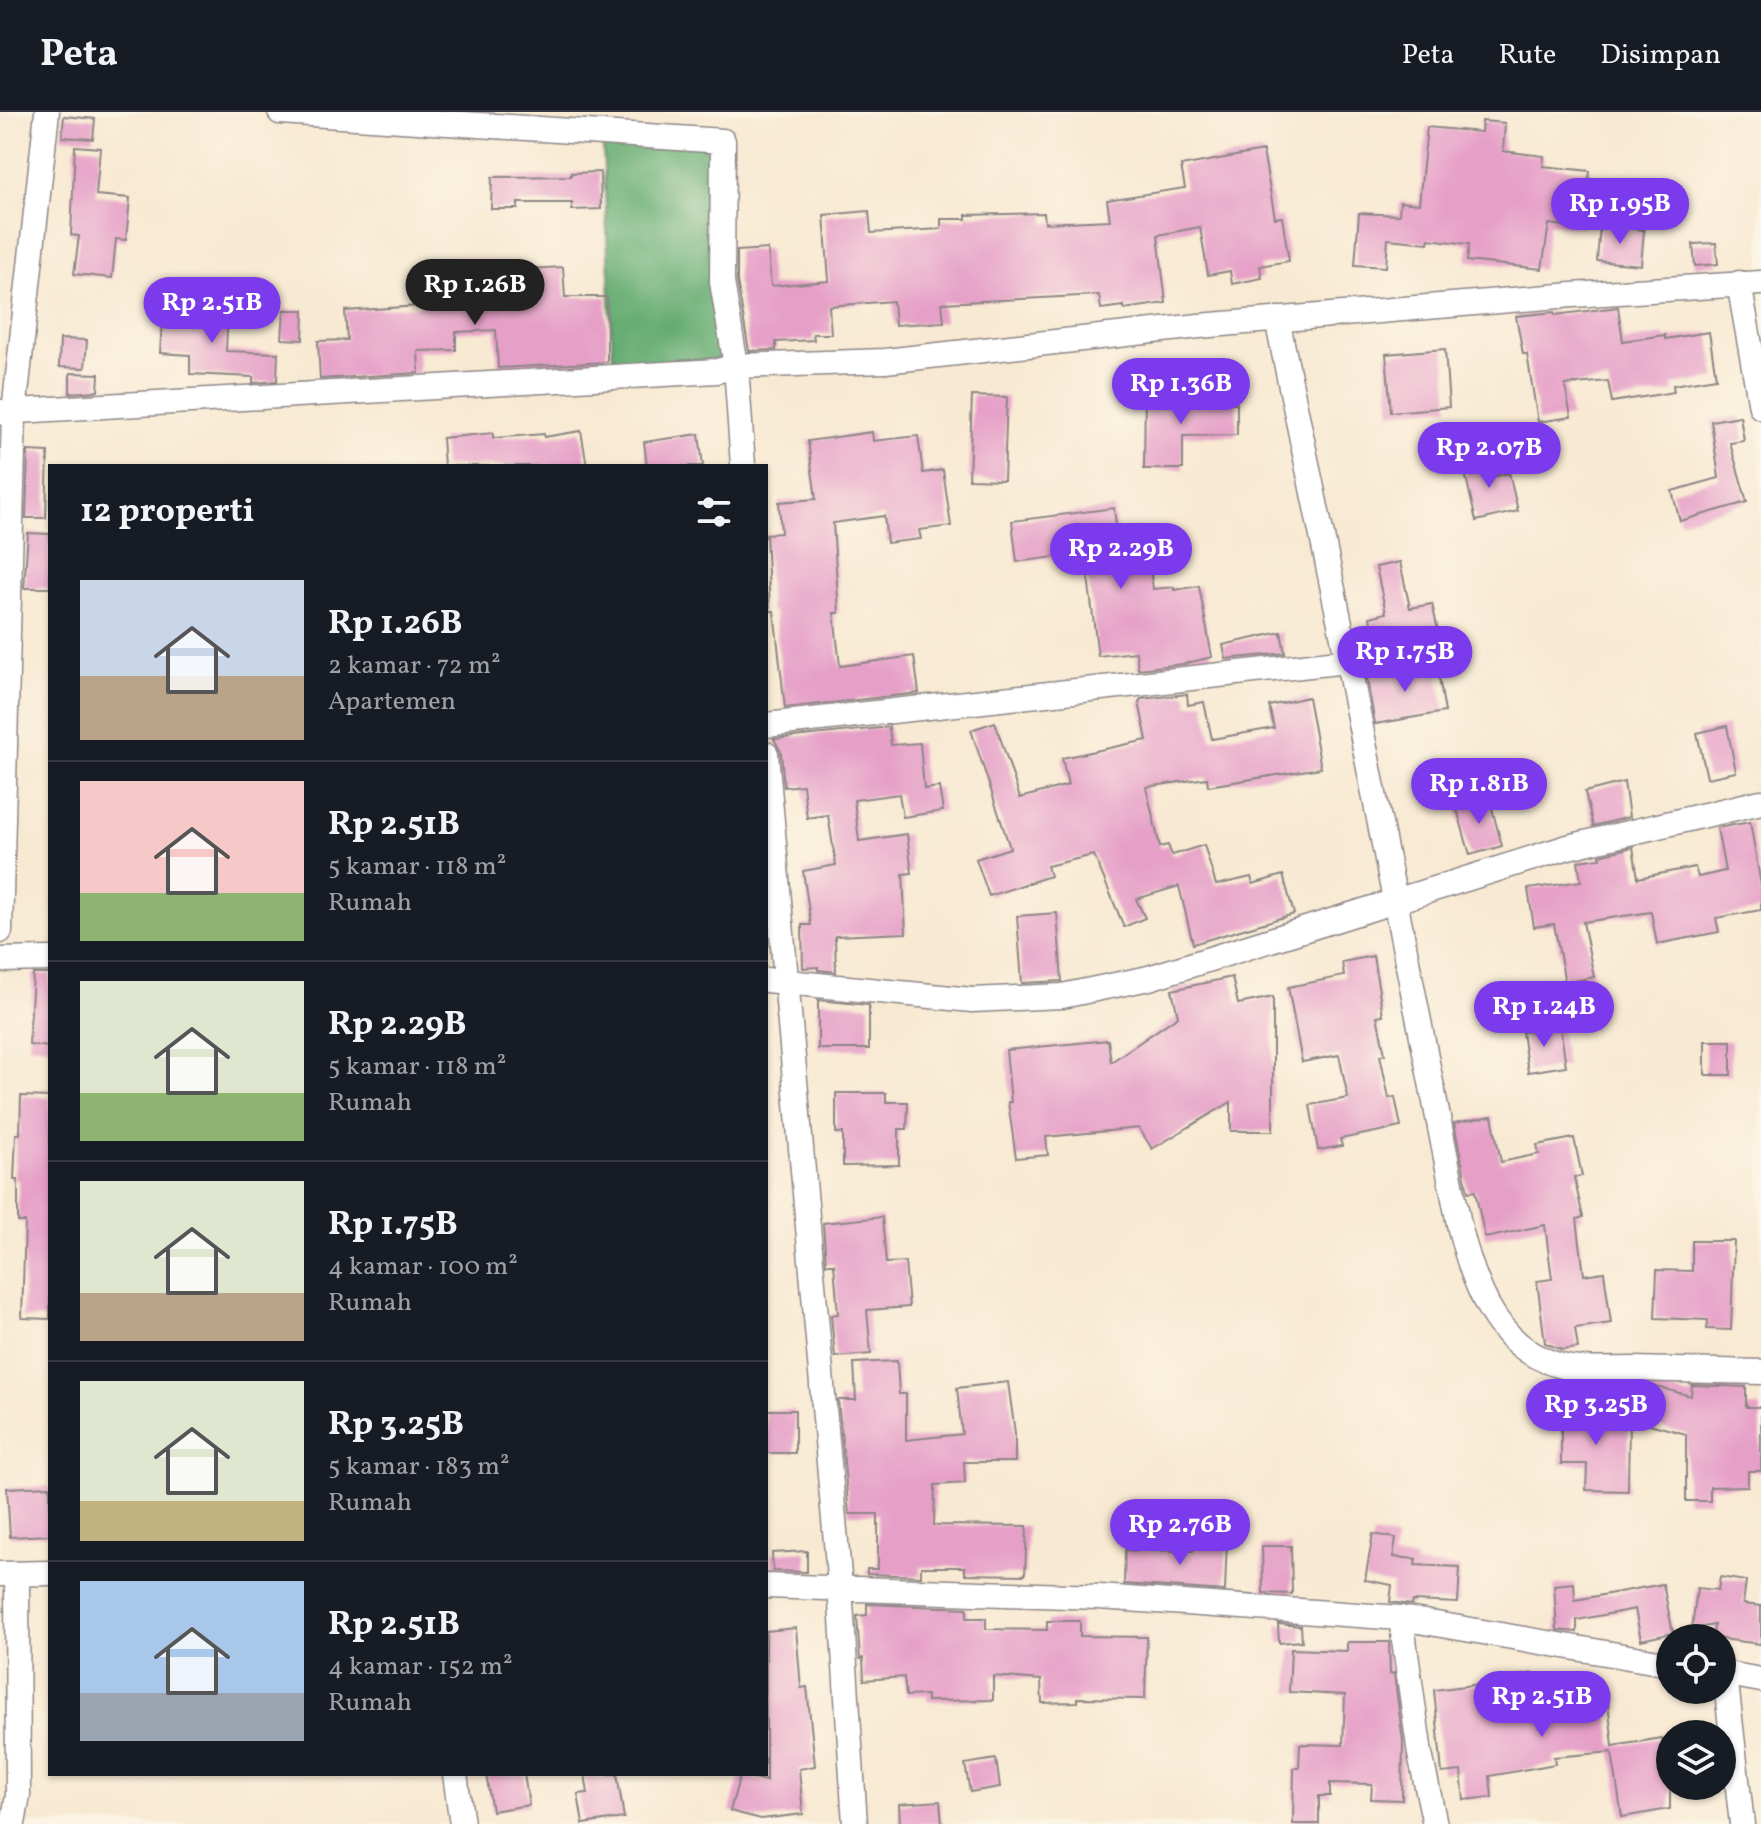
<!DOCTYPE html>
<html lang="id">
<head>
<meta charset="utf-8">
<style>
  body { margin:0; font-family:Vollkorn,serif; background:#242831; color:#f1f3f6; height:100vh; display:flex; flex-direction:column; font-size:30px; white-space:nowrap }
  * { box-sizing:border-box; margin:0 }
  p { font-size:26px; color:#9ea1a6 }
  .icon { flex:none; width:44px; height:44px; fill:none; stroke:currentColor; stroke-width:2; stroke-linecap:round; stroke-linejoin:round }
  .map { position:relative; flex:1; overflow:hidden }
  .sheet { position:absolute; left:48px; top:352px; width:720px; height:1312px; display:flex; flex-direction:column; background:#171b24; border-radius:0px; box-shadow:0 2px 6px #0004 }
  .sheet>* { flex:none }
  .tools { position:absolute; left:1656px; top:1512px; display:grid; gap:16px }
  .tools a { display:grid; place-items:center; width:80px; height:80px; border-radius:50%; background:#171b24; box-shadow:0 2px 6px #0004; font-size:40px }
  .price { position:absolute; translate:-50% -68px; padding:0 18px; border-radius:28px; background:#7c3aed; color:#fff; font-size:26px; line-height:52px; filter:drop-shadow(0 2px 4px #0008) }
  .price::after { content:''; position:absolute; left:50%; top:48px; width:24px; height:18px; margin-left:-12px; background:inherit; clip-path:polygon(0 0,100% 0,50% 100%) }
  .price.active { background:#222; color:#fff }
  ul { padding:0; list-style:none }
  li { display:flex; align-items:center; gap:24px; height:200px; padding:0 32px }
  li+li { border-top:2px solid #363941 }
  li span { display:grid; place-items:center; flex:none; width:224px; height:160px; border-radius:0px; color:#555 }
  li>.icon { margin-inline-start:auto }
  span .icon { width:96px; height:96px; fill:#fffc; stroke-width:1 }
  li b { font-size:34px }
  h2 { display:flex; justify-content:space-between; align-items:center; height:96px; padding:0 32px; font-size:34px }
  header { display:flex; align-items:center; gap:48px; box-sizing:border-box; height:112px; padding:0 40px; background:#171b24; border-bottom:2px solid #363941 }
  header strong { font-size:38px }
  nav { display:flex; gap:44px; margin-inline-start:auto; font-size:28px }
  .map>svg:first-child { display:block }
  .forest { fill:#66ad73; stroke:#446857; stroke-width:2 }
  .building { fill:#e6a0c8 }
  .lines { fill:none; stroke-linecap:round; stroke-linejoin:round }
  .street-casing { stroke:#8d8686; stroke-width:27 }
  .street { stroke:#fff; stroke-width:24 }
</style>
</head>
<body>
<header>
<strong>Peta</strong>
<nav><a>Peta</a><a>Rute</a><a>Disimpan</a></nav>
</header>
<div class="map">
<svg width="1761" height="1712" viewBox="0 0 1761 1712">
  <rect width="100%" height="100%" fill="#fcf5e5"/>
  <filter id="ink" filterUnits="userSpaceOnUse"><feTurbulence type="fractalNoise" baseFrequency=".0125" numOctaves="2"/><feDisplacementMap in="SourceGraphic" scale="16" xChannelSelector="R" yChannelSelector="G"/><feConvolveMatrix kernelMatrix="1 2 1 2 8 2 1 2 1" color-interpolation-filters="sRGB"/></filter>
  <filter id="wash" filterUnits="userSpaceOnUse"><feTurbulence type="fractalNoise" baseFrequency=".006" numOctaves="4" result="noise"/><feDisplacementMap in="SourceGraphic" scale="32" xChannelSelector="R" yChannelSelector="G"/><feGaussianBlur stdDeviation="1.8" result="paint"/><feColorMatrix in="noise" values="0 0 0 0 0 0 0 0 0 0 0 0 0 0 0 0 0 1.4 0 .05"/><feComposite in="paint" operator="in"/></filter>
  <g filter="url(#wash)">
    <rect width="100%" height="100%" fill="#f8e9d2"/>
    <path class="forest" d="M607,29L710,33L728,245L678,252L616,254L613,249L603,34Z"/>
    <g id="blocks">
      <path class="building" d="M64,4L95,7L93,27L62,25Z
        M1482,9L1505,11L1503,39L1544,44L1543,54L1590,59L1583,116L1549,112L1542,157L1467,149L1469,132L1429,127L1428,131L1388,127L1386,155L1355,153L1359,101L1399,103L1400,90L1419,92L1427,15L1481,20Z
        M75,34L100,36L96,83L130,86L126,128L116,127L112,166L74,162L79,124L71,123Z
        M1263,39L1275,106L1282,105L1289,149L1260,154L1262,166L1232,172L1230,159L1208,163L1200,115L1158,123L1166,191L1124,197V194L1101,197L1099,183L942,191L944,210L895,213L893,189L829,194L831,222H813L814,228L776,230V238L749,239L737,169V139L768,137L771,174L829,169L824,103L869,99L871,121L941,117V107H966V103L1044,101L1045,111L1110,108L1107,88L1185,76L1181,54Z
        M600,60L601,97L572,98V91H518V97H491L492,65L571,64V61Z
        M1600,114L1644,118L1641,153L1597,149Z
        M1716,131L1718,152L1695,154L1693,132Z
        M563,155L565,185H607V250L498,256L496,218L456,220V238L418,239L419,261L320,267L318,229L347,228L345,199L419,194L418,176L466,175V172L493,171L492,159Z
        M163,195L228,198L226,239L278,241L277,269L253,271V265L190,262V243L160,241Z
        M1618,195L1623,229L1665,223V227L1709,220L1716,266L1673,273L1674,280L1612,290L1608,269L1565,273L1571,305L1538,310L1527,242H1523L1516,204L1554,200L1555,203Z
        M284,198H304L303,228L282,227Z
        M60,227L87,228L85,256L59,255Z
        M1445,237L1449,295L1391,300L1386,242Z
        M70,261L99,262L98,279L70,281Z
        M1145,279H1183V291H1237V323L1183,324V357H1144Z
        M972,284L1007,285L1004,368L969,367Z
        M1740,304L1744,329L1730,331L1747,390L1680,409L1672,379L1719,366L1711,309Z
        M581,319L587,354H444L442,326L493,321V326L544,322V325Z
        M872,320L873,329L918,324L923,361L943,358L951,414L919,418L921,427L887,431L884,404L833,411L839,501H834L840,554L914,544L919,581L785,596L774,499H770L766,422L781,421L779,390L816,387L808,329Z
        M699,322L703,354H647L644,330Z
        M28,339L48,340L46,406H26Z
        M1491,345L1496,364L1509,361L1518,399L1476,409L1463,352Z
        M1114,396L1120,449L1148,445L1153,477L1174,475V478L1199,474L1212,545L1183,552L1138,557L1136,540L1098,544L1085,441L1017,450L1012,409Z
        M28,421L50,422V476H24Z
        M1400,450L1410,496L1432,492L1439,523L1375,531L1370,505L1386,501L1376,455Z
        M1281,520L1285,541L1226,547L1223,533Z
        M1437,554L1445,600L1375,612L1366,562Z
        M1187,582L1188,593L1204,590L1212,627L1274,616L1269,594L1308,585L1321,656L1208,674L1207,666L1146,675L1160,735L1168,733L1172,743L1204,733L1216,773L1251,765L1253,772L1283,763L1294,802L1193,832L1179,774L1136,787L1145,806L1124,815L1094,743L1047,754L1050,764L989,784L976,747L1010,736L971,618L995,610L1020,686L1068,673L1062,646L1147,628L1139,590L1141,587Z
        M1727,614L1736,660L1707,666L1697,621Z
        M889,615L891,633L920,631L924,677L939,675L943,699L903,705L899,682L854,688L859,729L907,722L912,761L903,762L906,821L835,824L836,860L818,858V855L803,856L802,813H811L803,759L836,753L828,703L807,706L803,673L784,675L781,640L774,627Z
        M1624,670L1629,705L1593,714L1585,680Z
        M1489,685L1502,734L1470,743L1456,694Z
        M1750,710L1761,773V798L1716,806L1719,820L1657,832L1651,800L1583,810L1594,865L1565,871L1554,812L1534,815L1528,777L1581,769L1578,749L1601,746L1600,743L1633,735L1638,766L1695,755L1698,765L1725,759L1717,716Z
        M1057,801L1062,869L1022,871L1017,804Z
        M1373,844L1383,903L1377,904L1385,942L1380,943L1389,986L1395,985L1401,1015L1340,1027L1342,1034L1318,1038L1310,993L1348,986L1339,943L1302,950L1288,875L1344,864L1342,850Z
        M33,862H50V935L29,933Z
        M1232,865L1238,892L1273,885V1019H1231V990L1152,1037L1139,1016L1046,1025L1048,1043L1016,1046L1008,990H1011L1006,938L1108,928L1111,950L1178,904L1172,878Z
        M818,888L869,893V937H818Z
        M1560,914L1566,954L1528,960L1522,920Z
        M1705,929H1731V963H1705Z
        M836,981H886V990H908L907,1017H899V1053L843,1054V1021H836Z
        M21,984L50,985V1207L22,1206L25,1110H18V1068H14L16,1022H20Z
        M1492,1004L1501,1050L1539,1042L1537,1033L1574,1026L1582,1064L1574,1065L1583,1105L1577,1107L1584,1163L1604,1160L1611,1211L1575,1216L1578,1236L1562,1238L1545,1231L1537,1169L1552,1167L1545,1113L1485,1126L1475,1079L1468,1080L1454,1011Z
        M882,1105L886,1151L905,1150L909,1195L867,1198L871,1242L835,1245L831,1203L838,1202L834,1152H826L823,1111Z
        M1692,1129H1734L1731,1218L1707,1217L1708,1208L1655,1206L1657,1158L1692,1159Z
        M897,1249L899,1282H906V1328L962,1322L957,1276L1008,1270L1015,1321V1350H964L965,1371L935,1373L934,1413L1027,1414L1025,1463L965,1462V1455H921V1464L867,1462V1457H878V1402H849L838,1288H856L854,1251Z
        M1629,1272H1646L1691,1284L1692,1273L1746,1275V1295H1761V1359H1748V1374L1710,1375V1389H1686V1322L1620,1304Z
        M1561,1290H1585L1584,1306L1629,1307L1628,1379L1586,1378L1587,1352H1561Z
        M766,1298H795V1341H766Z
        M50,1374V1423L10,1425L7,1376Z
        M1373,1422L1396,1426L1393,1445L1416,1447L1415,1453L1460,1455L1458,1491L1413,1489L1412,1493L1390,1490L1392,1473L1365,1468Z
        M1194,1426L1227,1427L1225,1479L1124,1472L1125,1438L1193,1439Z
        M1262,1434H1291L1292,1482L1263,1481Z
        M807,1439V1460L773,1459L772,1441Z
        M1720,1465L1746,1469L1743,1492L1761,1494V1532L1713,1526L1714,1513L1692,1517L1697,1476L1718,1478Z
        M1574,1471L1575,1488L1663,1472L1673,1521L1641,1528L1635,1497L1577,1508V1520L1557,1518L1554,1473Z
        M867,1492L967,1496V1506H986V1517L1047,1518V1509H1080V1524L1147,1525L1145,1587L1077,1586V1590L1042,1591L1041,1568L993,1564V1588L927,1589V1583L906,1584L904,1565L864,1568L863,1546L860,1547L857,1504L867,1503Z
        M1278,1512L1301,1514L1302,1529L1279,1531Z
        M796,1516L801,1576L807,1575L815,1654L799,1657L803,1702L761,1707L730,1699L740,1663L766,1669V1519Z
        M1347,1530H1389L1390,1562L1394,1561L1403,1629L1402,1688L1371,1687L1372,1672L1330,1671V1684H1319V1712H1293L1294,1656H1299L1300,1632L1343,1633L1345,1583L1289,1580L1291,1537L1347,1539Z
        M1534,1561L1537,1582L1569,1577L1571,1585L1607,1581L1613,1634L1662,1626L1664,1637L1670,1636V1697L1622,1705L1612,1640L1554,1645L1555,1652L1490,1664L1492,1685L1464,1688L1461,1659L1442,1661L1434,1578L1510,1568V1565Z
        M996,1647L1000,1675L970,1680L965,1652Z
        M486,1662H524L529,1693L492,1699Z
        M585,1662H617L624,1706L583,1712L578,1682L588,1681Z
        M940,1689L942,1712H900L899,1692Z"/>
    </g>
  </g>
  <g filter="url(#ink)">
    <use href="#blocks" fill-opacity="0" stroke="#8d8686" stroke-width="2"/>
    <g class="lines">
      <defs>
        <path id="street" d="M280,0L723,29L722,170L736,254L743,354
          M1739,171L1761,295
          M1277,207L1348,550L1460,1117C1476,1179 1499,1243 1571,1256C1591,1259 1613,1257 1632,1257C1675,1258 1718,1259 1761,1260
          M0,300L717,259L736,254L885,249L1199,214L1572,183L1761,171
          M766,613L1438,539
          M766,642L840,1475L855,1712
          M0,819L14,300L47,0
          M0,848L50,847
          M766,868L972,888L1062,884L1149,866L1568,735L1761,690
          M0,1462L50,1461
          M766,1474L1099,1485L1401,1506L1670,1552
          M1401,1506L1420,1642L1435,1712
          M1722,1561L1761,1568
          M1725,1562L1742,1712
          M455,1662L462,1712
          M13,1712L18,1683L17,1462"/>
      </defs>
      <use href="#street" class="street-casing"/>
      <use href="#street" class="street"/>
    </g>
  </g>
</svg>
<div class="tools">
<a><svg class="icon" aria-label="locate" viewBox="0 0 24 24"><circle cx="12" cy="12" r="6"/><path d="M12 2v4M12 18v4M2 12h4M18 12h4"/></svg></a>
<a><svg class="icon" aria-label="layers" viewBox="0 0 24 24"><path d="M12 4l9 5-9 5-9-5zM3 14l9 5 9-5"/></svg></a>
</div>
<b class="price" style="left:1620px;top:134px">Rp 1.95B</b>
<b class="price active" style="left:475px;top:215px">Rp 1.26B</b>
<b class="price" style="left:212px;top:233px">Rp 2.51B</b>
<b class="price" style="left:1181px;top:314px">Rp 1.36B</b>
<b class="price" style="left:1489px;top:378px">Rp 2.07B</b>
<b class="price" style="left:1121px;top:479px">Rp 2.29B</b>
<b class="price" style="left:1405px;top:582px">Rp 1.75B</b>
<b class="price" style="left:1479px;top:714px">Rp 1.81B</b>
<b class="price" style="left:1544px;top:937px">Rp 1.24B</b>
<b class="price" style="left:1596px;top:1335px">Rp 3.25B</b>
<b class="price" style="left:1180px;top:1455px">Rp 2.76B</b>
<b class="price" style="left:1542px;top:1627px">Rp 2.51B</b>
<section class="sheet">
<h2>12 properti<svg class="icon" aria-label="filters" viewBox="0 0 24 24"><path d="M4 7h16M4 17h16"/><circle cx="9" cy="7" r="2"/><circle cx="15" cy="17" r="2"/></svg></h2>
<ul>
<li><span style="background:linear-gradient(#c9d6e8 60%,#b9a48a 0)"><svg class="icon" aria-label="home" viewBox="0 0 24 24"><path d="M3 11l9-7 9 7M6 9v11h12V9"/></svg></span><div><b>Rp 1.26B</b><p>2 kamar · 72 m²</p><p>Apartemen</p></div></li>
<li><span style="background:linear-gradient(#f6c9c9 70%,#8fb573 0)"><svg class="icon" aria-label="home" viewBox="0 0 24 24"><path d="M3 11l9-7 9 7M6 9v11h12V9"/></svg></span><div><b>Rp 2.51B</b><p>5 kamar · 118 m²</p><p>Rumah</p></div></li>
<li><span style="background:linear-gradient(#dfe7d0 70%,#8fb573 0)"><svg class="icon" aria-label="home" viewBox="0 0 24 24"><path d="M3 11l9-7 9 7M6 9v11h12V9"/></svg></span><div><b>Rp 2.29B</b><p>5 kamar · 118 m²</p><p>Rumah</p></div></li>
<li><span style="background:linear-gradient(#dfe7d0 70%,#b9a48a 0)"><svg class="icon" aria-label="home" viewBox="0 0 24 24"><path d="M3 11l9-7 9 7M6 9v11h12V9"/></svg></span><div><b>Rp 1.75B</b><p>4 kamar · 100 m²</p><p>Rumah</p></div></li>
<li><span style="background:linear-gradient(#dfe7d0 75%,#c2b280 0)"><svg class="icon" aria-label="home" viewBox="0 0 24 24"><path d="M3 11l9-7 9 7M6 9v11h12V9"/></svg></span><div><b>Rp 3.25B</b><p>5 kamar · 183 m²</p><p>Rumah</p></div></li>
<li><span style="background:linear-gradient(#a9c7e8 70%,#9aa5b1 0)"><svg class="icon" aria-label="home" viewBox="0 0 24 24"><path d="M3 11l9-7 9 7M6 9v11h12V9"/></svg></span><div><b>Rp 2.51B</b><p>4 kamar · 152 m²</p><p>Rumah</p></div></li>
</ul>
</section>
</div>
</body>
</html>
